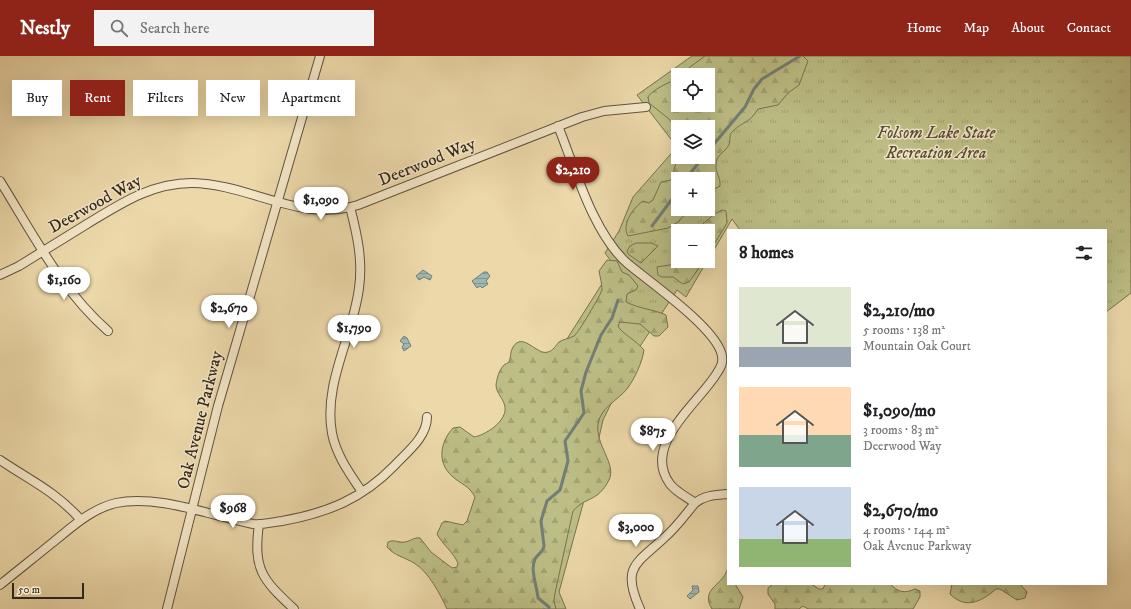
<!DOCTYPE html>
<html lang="en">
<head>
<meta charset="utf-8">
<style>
  body { margin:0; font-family:"IM FELL DW Pica",serif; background:#f2f2f2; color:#202124; height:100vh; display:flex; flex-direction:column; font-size:15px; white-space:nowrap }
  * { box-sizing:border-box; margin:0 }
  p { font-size:13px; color:#757577 }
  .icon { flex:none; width:22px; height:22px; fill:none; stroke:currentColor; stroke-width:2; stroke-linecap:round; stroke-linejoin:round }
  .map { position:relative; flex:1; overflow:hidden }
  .panel { position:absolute; left:727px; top:173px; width:380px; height:356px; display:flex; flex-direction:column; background:#fff; border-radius:0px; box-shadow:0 4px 16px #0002 }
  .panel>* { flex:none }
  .hud { position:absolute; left:12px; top:24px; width:380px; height:36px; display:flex; gap:8px }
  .fabs { position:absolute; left:671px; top:12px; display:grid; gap:8px }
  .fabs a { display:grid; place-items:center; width:44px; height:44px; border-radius:0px; background:#fff; box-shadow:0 4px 16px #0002; font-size:20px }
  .scale { position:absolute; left:12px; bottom:10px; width:72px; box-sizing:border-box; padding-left:4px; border:2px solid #33271d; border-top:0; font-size:11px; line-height:14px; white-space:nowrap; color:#33271d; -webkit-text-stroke:3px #f3e6c7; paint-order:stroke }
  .price { position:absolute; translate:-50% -34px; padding:0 9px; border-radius:14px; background:#fff; color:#222; font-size:13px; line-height:26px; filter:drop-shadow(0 1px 2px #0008) }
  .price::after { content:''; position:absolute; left:50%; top:24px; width:12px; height:9px; margin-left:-6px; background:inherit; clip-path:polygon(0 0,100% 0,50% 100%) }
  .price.selected { background:#8f2418; color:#fff }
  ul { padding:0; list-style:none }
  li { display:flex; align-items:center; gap:12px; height:100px; padding:0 12px }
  li span { display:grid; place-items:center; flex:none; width:112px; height:80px; border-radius:0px; color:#555 }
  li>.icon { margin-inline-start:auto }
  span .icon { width:48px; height:48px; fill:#fffc; stroke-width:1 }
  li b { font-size:17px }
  h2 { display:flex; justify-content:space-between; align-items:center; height:48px; padding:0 12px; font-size:17px }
  .tag { padding:0 14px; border-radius:0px; background:#fff; box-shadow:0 4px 16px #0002; font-size:14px; line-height:36px }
  .tag.selected { background:#8f2418; color:#fff }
  header { display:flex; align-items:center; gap:24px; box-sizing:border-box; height:56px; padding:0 20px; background:#8f2418; color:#fff }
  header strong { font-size:19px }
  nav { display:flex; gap:22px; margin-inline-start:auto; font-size:14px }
  .search { width:280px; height:36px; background:#f2f2f2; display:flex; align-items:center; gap:10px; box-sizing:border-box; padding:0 14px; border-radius:0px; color:#757577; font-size:15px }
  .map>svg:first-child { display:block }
  .grass { fill:url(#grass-tufts); stroke:#787251; fill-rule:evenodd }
  .forest { fill:url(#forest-firs); stroke:#787251 }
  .water { fill:url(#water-rules); stroke:#737e77 }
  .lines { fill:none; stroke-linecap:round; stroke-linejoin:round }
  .stream { stroke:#737e77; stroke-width:3 }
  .minor-casing { stroke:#615340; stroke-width:10 }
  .minor { stroke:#f3e6c7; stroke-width:8 }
  .labels { text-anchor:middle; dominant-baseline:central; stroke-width:3; stroke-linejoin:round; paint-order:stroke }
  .park-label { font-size:17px; font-style:italic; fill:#554d37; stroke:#f3e6c7 }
  .street-label { font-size:17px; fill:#33271d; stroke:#f3e6c7 }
</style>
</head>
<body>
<header>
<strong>Nestly</strong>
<div class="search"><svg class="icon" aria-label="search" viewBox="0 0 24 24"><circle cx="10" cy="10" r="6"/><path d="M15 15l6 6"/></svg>Search here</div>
<nav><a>Home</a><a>Map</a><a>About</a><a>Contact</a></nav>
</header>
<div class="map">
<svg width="1131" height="553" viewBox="0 0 1131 553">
  <defs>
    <pattern id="grass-tufts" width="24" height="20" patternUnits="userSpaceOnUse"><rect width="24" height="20" fill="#bcbe85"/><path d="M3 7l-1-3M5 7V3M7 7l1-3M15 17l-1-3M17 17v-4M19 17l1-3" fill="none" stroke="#a2a372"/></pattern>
    <pattern id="forest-firs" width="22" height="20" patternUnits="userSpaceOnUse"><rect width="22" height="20" fill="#bcbe85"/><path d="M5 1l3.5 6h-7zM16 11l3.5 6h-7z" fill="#a2a372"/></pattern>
    <pattern id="water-rules" width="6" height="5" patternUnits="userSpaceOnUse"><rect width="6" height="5" fill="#9db8b3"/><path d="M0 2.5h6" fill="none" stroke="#819691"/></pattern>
  </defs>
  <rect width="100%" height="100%" fill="#ecd8a9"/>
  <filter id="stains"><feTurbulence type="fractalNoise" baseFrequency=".005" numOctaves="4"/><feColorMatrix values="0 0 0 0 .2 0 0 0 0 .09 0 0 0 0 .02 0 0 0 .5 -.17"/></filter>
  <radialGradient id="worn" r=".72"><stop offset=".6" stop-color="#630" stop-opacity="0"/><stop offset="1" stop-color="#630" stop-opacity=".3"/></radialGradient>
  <path class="grass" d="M692,0H1131V237L1106,256V174H740L732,163L708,204V175H678V205H707L686,241L677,234L637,295L603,364L589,426L559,536L566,553H461L544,319L614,209L605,197L619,175L633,141L677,91L637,39ZM678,19H708V49H678ZM678,71H708V101H678ZM678,123H708V153H678Z"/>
  <path class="forest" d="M705,0H803L808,5L799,29L788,37L778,49L758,53C749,68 743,65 733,75C728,79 731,84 729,89C724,97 716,99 716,109C715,116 721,122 720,130L713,134H708V123H678V153H690L678,166L668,172L628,180C621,168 634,151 643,145L649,147L653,144L661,126L671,124C675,115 673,108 681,101H708V71H678V76L669,63L649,47L648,41C651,35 671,24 678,24V49H708V19H684L690,11Z
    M722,154L726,155L727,167L708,198V175H695C702,169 714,157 722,154Z
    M636,187H651L658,190L641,207L628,198L627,195L630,190Z
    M607,204L617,205L622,216L629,219L638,230L636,234L627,238L626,246C640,253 653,253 666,259L668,271L659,280H654L640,268L620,266L618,270C621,277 637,285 644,294C642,307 635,322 627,333C617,345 601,351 598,368C595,389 617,408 609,424C597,447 586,440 573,455L555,537L554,545L556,553H447C440,538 429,516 414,507C404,501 395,500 387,491L388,486C395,483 398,487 405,486C411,485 414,481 420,482L431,496L452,512L457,511L458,507C453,496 443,489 437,478L442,467L445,465L463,469L467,465L475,441C469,429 460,428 452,420C436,406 441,385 453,372L460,371L474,381C486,379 507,365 505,351C504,343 496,337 496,329C497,322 499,314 504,309C505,308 508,307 509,306C511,302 510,295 513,291C523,275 537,300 548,296C553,295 556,289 559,286C563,283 569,283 574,280C578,278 601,238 602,234C602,228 600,221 599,215Z
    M682,205H704L689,226L683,228L673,221H662L658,219L657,211L676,208Z
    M728,511V528H735L743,541L739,553H712C699,532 725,529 728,511Z
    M773,528H811L819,533H823L825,528H890C898,536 904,538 915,533L920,535V541L913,553H808L803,550L799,553H775V548L768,538V532Z
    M952,528H1020L1027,536L1025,542L1017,544L1000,533H996C980,547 965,553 950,538Z"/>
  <path class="water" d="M423,214L432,220L430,224L424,221L419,224L416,220Z
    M484,216H487L490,220L486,225L488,228L482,232L480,230L477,232L472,225Z
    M404,280L407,282L411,290L404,295L402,291L404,288L400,285Z
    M692,530H698L699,536L690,543L687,540L693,534Z"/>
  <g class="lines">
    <path class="stream" d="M708,95L745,51L754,33L762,23L800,0
      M686,123L703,101
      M652,170L678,135
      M549,553V551L538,542C537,530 530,514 535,503C538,498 543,496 544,490L541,465L547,445L560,434L568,405L565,385L584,357L581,335L586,316L601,279L612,262L618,244"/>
    <defs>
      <path id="minor" d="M558,70C575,112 593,177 627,207C648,225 718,273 722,300C723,307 721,311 717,317C699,347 641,389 670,428C676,436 687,441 695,447C705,439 716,439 728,438
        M0,125C33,178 61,234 108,275
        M350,151C357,178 363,204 359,232C353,281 323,327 332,377C336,399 350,418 362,436
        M0,219L19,210C42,196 64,182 87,168C120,148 151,127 192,127C250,128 299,167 358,149L582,61L604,55L646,51
        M0,404C31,425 55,435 81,464
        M259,468C253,514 262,523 294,553
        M0,529C17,515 35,501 52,487C72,471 91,453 116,447C157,438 212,460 253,468C262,469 273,466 282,465C327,457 362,443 394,410C407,396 427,381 427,361
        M167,553L218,350L320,0
        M640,553C621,511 636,508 664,482C676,472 685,459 695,447"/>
    </defs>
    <use href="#minor" class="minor-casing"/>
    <use href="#minor" class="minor"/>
  </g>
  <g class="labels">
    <g class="park-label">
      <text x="936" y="77">Folsom Lake State<tspan x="936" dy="20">Recreation Area</tspan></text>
    </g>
    <g class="street-label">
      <text transform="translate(427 106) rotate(-22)">Deerwood Way</text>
      <text transform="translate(95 148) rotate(-29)">Deerwood Way</text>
      <text transform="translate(200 364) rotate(-76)">Oak Avenue Parkway</text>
    </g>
  </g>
  <rect width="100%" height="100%" filter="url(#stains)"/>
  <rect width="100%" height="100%" fill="url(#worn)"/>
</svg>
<div class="fabs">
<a><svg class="icon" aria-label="locate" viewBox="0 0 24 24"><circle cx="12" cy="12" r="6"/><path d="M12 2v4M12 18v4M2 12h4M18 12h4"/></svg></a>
<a><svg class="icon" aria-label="layers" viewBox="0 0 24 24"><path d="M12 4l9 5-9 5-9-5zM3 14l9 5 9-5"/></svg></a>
<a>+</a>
<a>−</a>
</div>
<div class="scale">50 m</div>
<b class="price selected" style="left:573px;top:135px">$2,210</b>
<b class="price" style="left:321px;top:165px">$1,090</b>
<b class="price" style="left:64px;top:245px">$1,160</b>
<b class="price" style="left:229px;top:273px">$2,670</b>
<b class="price" style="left:354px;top:293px">$1,790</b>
<b class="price" style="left:653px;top:396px">$875</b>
<b class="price" style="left:233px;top:473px">$968</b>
<b class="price" style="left:636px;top:492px">$3,000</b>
<div class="hud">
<a class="tag">Buy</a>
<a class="tag selected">Rent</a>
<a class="tag">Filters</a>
<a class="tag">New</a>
<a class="tag">Apartment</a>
</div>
<section class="panel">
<h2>8 homes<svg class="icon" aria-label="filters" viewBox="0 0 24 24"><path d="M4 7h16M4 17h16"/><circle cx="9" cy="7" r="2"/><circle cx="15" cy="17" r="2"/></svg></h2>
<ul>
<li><span style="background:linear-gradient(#dfe7d0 75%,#9aa5b1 0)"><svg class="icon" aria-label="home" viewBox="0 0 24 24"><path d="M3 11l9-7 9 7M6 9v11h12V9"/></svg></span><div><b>$2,210/mo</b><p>5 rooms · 138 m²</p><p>Mountain Oak Court</p></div></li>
<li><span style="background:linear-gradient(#ffd9b3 60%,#7fa58c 0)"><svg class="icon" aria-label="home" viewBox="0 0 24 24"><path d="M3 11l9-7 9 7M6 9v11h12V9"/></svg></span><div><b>$1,090/mo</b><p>3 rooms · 83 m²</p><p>Deerwood Way</p></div></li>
<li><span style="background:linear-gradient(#c9d6e8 65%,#8fb573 0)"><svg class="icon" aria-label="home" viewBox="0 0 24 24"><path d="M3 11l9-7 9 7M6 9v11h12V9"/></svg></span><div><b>$2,670/mo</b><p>4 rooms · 144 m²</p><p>Oak Avenue Parkway</p></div></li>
</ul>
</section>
</div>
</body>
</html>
